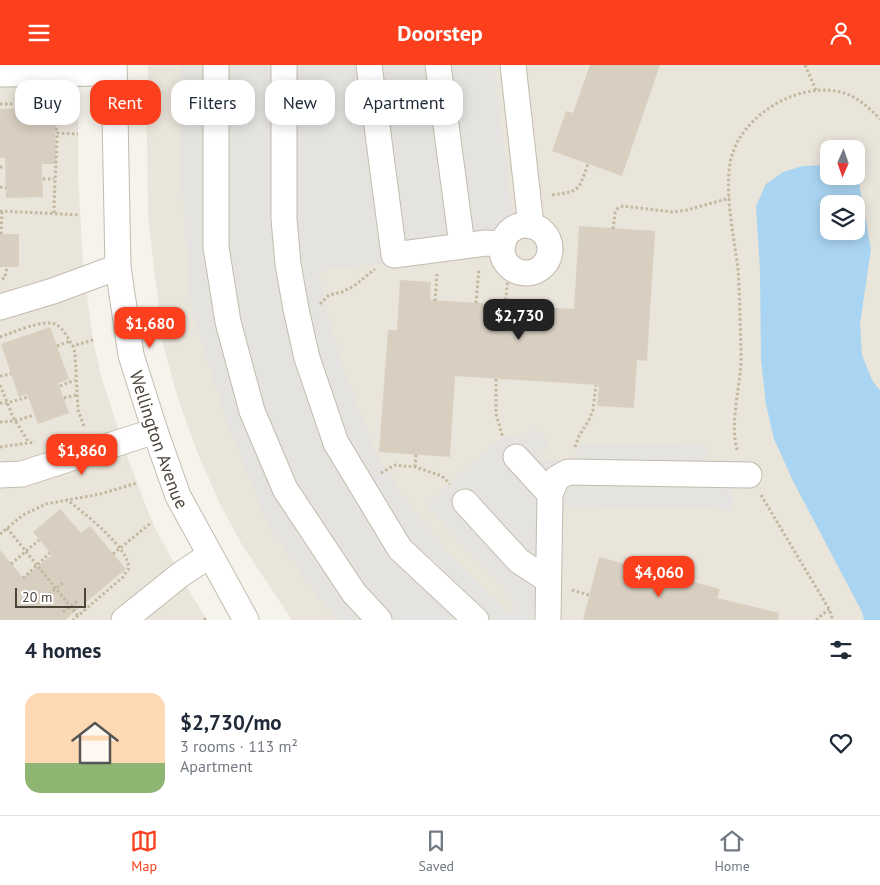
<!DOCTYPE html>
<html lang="en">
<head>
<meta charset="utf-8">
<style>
  body { margin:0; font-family:"PT Sans",sans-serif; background:#f2f2f3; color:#1f2937; height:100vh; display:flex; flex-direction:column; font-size:19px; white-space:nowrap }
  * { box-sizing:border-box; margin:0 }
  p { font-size:16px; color:#747a83 }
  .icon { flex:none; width:28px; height:28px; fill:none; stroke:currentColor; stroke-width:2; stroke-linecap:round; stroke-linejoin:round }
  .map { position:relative; height:555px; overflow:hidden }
  .sheet { display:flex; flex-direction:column; background:#fff; flex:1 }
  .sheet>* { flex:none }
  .top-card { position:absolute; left:15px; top:15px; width:500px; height:45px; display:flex; gap:10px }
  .needle { width:32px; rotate:182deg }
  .controls { position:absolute; left:820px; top:75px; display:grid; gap:10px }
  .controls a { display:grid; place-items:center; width:45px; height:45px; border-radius:10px; background:#fff; box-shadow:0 2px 12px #0003; font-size:25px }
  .scale { position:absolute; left:15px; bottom:12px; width:71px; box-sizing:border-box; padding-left:5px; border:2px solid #4b4439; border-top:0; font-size:14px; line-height:18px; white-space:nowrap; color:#4b4439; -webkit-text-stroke:4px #fff; paint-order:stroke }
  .price { position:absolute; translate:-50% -42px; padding:0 11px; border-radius:10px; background:#fc3f1d; color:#fff; font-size:16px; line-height:32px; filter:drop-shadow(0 1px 2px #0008) }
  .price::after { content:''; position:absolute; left:50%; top:30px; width:15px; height:11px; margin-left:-8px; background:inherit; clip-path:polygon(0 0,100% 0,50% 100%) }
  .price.on { background:#222; color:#fff }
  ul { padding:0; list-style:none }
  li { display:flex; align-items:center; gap:15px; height:125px; padding:0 25px }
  li span { display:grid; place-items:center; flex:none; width:140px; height:100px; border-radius:15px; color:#555 }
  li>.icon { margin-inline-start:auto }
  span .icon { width:60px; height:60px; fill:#fffc; stroke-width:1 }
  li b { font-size:21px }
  h2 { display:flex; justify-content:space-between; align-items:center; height:60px; padding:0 25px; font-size:21px }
  .tag { padding:0 18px; border-radius:15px; background:#fff; box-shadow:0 2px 12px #0003; font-size:18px; line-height:45px }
  .tag.on { background:#fc3f1d; color:#fff }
  header { display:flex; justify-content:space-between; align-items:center; height:65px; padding:0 25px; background:#fc3f1d; color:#fff; font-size:22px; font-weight:700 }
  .tab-bar { display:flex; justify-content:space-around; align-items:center; height:70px; border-top:1px solid #e0e1e3; background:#fff; font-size:14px; color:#747a83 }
  .tab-bar a { display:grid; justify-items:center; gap:2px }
  .tab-bar .on { color:#fc3f1d }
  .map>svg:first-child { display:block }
  .residential { fill:#eae5da; fill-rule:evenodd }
  .parking { fill:#e5e3e0 }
  .water { fill:#a9d4f2; fill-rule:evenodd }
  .building { fill:#d8cfc1 }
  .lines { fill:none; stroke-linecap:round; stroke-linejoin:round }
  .minor-casing { stroke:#c2bbae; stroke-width:27 }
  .path { stroke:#c4b79f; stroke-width:3; stroke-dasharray:2.5 2.5; stroke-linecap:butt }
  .minor { stroke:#fff; stroke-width:25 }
  .labels { text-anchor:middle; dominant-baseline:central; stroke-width:5; stroke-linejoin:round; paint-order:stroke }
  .street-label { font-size:18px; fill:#4b4439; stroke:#fff }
</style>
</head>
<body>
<header><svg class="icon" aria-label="menu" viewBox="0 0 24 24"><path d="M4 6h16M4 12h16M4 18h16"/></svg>Doorstep<svg class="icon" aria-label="person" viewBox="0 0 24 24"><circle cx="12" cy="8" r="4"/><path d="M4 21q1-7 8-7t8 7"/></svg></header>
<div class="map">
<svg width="880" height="555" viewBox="0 0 880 555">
  <rect width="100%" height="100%" fill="#f6f3ec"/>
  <path class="residential" d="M0,0H78V108L83,201L93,275L101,311L127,391L152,457L188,524L207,555H0Z
    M148,0H880V555H292L241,478L220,439L198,389L178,334L163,279L148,151L147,70L144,30L148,14ZM829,84H856V111H829ZM829,139H856V166H829Z"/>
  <path class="parking" d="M181,0H497L495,11L513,152L487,185L319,206L326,244L344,305L376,388L398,424L448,487L512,550L514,541L511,531L425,440L495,377L509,369L522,375L535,362L551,377L538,391L543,396L571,395L581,378L706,381V397L734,431L733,445L543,440L541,555H338L318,533L267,458L227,358L191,243L180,101Z"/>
  <path class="water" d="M824,100L829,102V111H850L859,117L871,184L860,259L862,290L873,317L880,325V555H864L862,547L793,416L774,374L766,339L761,295L760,206L756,141L766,119L783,107L803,101ZM829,139H856V166H829Z"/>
  <path class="building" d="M590,0H660L622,111L552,86L566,46L573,48Z
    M51,43V57H55L56,99H42L43,132L6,133L5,93H0V44Z
    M579,161L655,166L647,296L637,295L634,343L597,341L599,320L455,311L450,392L379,387L388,265H397L400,215L431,217L430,235L574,244Z
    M0,169H19V202H0Z
    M50,262L69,314L58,318L69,348L38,359L27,329L19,332L1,279Z
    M60,444L81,468L90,461L126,504L65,555H0V485L23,513L52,490L33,467Z
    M599,492L720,524L717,533L779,548L778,555H583Z"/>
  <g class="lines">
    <defs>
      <g id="minor">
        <path id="s1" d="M114,0L118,202L131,290L155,366L178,431L246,555"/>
        <path d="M216,0V182L228,257L252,346L285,424L354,528L379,555"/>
        <path d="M284,0V154L288,199L296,244L307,293L336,378L400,484L476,555"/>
        <path d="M369,0L394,190L486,178L503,179"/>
        <path d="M438,0L462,180"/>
        <path d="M513,0L531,161"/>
        <path d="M0,9L114,8"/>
        <circle cx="526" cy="184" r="24"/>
        <path d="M0,242L53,226L118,202"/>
        <path d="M516,392L550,429"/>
        <path d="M0,410L22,409L155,366"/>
        <path d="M465,437L519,496L548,515"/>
        <path d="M124,555L180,510L210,490"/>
        <path d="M548,555L550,429L557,413L568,407L749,410"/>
      </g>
    </defs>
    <use href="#minor" class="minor-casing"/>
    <path class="path" d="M805,0L816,25
      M0,39H48L53,42L57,68
      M0,102H5
      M43,114H54
      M0,122L6,123
      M552,130C581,126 578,126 588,99
      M0,146L80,150
      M54,148C54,121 57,95 57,68L78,69
      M613,164L615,148L618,143L623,141L673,147L687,145L730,133
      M1,169L2,146
      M498,204C526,240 581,200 555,164
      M2,214L5,213L7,202
      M435,236L437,209
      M476,238L479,203
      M320,239L329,230L342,227L354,221L375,204
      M505,240L508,213
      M0,272C12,268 43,254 55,259C63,262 68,274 73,281
      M57,281L70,276
      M0,311L11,309
      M496,314V349L503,373
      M0,320L13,352L29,378
      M60,321L75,315
      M64,333L76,330
      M0,338H7L28,332
      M0,357L15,356L34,350
      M84,361L78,345L75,288L73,281L93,275
      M0,382L35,377
      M575,382L579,371L589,355L593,345L596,320
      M737,385C729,354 742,319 741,287C740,260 740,231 738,204C734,172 722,117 733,87C747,47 802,15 844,28C859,33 869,43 880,54
      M415,402L416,389
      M381,408L395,400L415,402L442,411L450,419
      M761,430L829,544L833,555
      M66,434C80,445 134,486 128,505C127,506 123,511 123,512L73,555
      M7,463L78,551
      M0,469L23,450L46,439L100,429L137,418
      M113,489L152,457
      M11,499L39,475
      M23,513L50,488
      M572,525L589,530
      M49,529L64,517
      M63,547L79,535
      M204,555L206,553
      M816,555L829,544"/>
    <use href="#minor" class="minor"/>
  </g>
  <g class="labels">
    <g class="street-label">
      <text stroke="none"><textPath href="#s1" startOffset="380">Wellington Avenue</textPath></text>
    </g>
  </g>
</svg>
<div class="controls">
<a><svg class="needle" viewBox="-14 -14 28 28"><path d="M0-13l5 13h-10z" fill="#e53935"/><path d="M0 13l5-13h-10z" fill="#747a83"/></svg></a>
<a><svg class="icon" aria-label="layers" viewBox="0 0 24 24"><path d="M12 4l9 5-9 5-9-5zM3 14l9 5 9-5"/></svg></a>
</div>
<div class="scale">20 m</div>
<b class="price on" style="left:519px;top:276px">$2,730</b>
<b class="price" style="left:150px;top:284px">$1,680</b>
<b class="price" style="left:82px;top:411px">$1,860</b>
<b class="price" style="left:659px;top:533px">$4,060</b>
<div class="top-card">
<a class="tag">Buy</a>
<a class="tag on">Rent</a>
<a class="tag">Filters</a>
<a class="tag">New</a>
<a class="tag">Apartment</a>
</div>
</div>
<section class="sheet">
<h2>4 homes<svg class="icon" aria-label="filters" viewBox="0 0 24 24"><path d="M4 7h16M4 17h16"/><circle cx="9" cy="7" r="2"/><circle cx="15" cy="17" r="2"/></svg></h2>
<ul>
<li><span style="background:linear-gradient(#ffd9b3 70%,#8fb573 0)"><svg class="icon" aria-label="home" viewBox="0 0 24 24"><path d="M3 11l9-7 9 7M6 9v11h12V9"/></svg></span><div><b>$2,730/mo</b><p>3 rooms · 113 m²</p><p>Apartment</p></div><svg class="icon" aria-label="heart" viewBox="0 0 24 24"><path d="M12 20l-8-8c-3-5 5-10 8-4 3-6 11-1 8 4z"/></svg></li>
</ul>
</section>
<nav class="tab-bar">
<a class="on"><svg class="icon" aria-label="map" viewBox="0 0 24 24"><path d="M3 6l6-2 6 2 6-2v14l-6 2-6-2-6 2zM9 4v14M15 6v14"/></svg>Map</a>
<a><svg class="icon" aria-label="saved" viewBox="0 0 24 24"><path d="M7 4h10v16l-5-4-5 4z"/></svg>Saved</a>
<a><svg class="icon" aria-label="home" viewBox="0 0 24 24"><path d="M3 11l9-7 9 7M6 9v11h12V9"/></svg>Home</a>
</nav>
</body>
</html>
